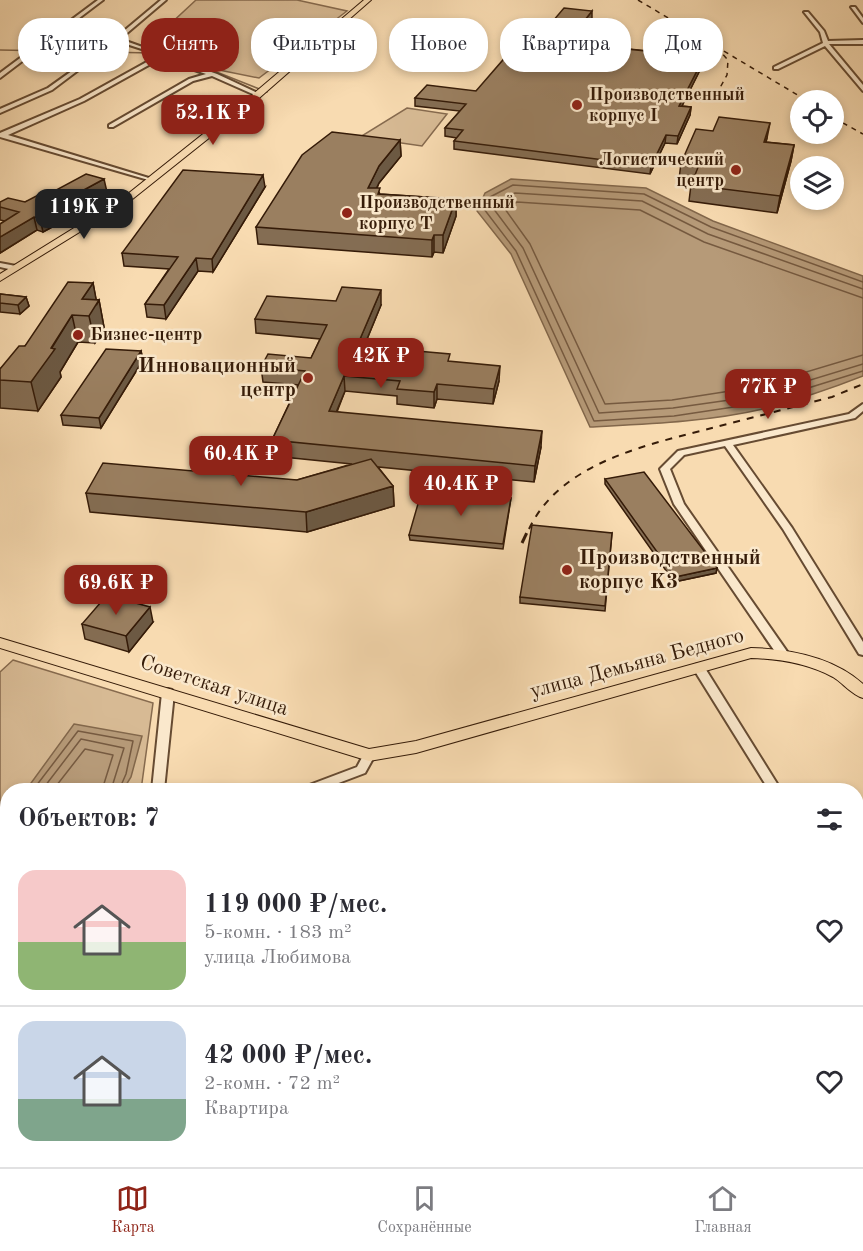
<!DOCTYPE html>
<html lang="ru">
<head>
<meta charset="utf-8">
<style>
  body { margin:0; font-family:"Old Standard TT",serif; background:#f2f2f3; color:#2b2b33; height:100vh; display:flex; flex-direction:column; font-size:22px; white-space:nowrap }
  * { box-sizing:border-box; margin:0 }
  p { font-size:20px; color:#7c7c81 }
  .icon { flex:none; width:33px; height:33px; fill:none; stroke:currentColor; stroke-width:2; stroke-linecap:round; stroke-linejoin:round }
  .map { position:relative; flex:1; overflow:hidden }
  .panel { position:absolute; left:0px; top:783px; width:864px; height:384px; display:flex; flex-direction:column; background:#fff; border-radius:24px 24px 0 0; box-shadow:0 3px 9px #0003 }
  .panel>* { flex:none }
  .top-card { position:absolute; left:18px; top:18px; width:828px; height:54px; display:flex; gap:12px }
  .fabs { position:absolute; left:790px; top:90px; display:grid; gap:12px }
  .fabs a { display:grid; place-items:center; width:54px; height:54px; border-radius:50%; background:#fff; box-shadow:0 3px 9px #0003; font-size:30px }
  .price { position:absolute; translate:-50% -51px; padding:0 14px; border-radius:12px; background:#8f2418; color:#fff; font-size:20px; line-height:39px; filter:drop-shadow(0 2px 3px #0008) }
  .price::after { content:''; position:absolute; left:50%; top:36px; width:18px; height:14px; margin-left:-9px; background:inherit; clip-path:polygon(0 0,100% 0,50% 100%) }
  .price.active { background:#222; color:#fff }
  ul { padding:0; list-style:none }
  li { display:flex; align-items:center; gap:18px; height:150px; padding:0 18px }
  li+li { border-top:2px solid #e1e1e2 }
  li span { display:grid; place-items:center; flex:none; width:168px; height:120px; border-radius:18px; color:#555 }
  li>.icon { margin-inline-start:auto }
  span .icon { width:72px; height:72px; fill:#fffc; stroke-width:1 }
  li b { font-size:26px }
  h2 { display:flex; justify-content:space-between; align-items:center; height:72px; padding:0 18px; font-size:26px }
  .chip { padding:0 21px; border-radius:24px; background:#fff; box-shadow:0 3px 9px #0003; font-size:21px; line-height:54px }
  .chip.active { background:#8f2418; color:#fff }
  .tabs { display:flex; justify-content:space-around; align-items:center; height:84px; border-top:2px solid #e1e1e2; background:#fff; font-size:16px; color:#7c7c81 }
  .tabs a { display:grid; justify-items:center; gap:3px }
  .tabs .active { color:#8f2418 }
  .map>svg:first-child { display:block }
  .green { fill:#d7ba94; stroke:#866a4e; stroke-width:1.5 }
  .water { fill:#b69a78; stroke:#82674b; stroke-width:1.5 }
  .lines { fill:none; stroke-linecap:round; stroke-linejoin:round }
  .shore { stroke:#765a40; stroke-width:1.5 }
  .stream { stroke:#82674b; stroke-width:1.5 }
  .minor-casing { stroke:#664b32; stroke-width:4 }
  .major-casing { stroke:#351b08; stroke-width:2 }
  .minor { fill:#fae8cc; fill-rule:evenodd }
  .major { fill:#f8dbb1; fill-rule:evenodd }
  .rail-far2 { stroke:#351b08; stroke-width:1.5; stroke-dasharray:5 5; stroke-linecap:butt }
  .rail-far1 { stroke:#351b08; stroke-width:2; stroke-dasharray:7 7; stroke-linecap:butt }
  .rail { stroke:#351b08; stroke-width:3; stroke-dasharray:11 11; stroke-linecap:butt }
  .wall { fill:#846d53; stroke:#351b08; stroke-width:1.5 }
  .shaded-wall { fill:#6c5943; stroke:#351b08; stroke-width:1.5 }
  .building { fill:#9a7f60; stroke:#351b08; stroke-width:1.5 }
  .poi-dot { fill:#8f2418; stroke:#fae8cc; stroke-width:2 }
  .labels { text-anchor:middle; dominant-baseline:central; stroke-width:5; stroke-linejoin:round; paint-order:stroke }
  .far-poi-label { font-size:18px; font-weight:bold; fill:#351b08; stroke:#fae8cc; text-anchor:start }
  .poi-label { font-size:21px; font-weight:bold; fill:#351b08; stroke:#fae8cc; text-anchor:end }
  .street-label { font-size:21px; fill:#351b08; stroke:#fae8cc }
</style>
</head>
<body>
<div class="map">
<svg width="863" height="1167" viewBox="0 0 863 1167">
  <rect width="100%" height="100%" fill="#f8dbb1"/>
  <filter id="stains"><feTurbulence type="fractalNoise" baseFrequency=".00333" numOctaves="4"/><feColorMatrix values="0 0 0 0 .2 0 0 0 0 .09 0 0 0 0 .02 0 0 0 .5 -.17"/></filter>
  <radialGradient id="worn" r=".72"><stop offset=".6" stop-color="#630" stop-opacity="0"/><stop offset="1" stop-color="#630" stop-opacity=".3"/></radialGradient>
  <path class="green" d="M196,0H297L347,11L259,78L219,70L151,47L153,40Z
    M407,108L447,114L422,146L360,137Z
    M13,660L153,703L141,790H8L7,928L0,927V672Z
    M0,978L8,982V1160H147L150,1167H0Z"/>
  <path class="water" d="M511,179L646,188L713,221L863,276V376C830,389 797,400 763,409C707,422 647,424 590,427L511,254L477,211L485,193Z
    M74,724L142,736L131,777L123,790H26Z"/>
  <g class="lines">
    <path class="shore" d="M863,282L711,227L644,194L513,185L490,197L484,209L516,251L594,421L674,416L760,403L863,371
      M863,289L708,234L642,201L515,193L496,203L493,208L523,248L599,413L673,408L758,396L863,364
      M863,298L704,242L640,210L517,202L505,209L530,244L605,404L672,400L756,387L863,355
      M33,790L78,731L133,741L126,774L119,790
      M42,790L81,739L124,748L111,790
      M53,790L85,749L113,755L102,790"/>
    <path class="stream" d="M0,50L153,53L209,69L267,92"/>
    <defs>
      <path id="minor" d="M98,0H103L0,78V73Z
        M161,0H166L120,39L148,49V51L117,41L52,90L0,113V109L48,88L100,51Z
        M851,7H855L863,18V23Z
        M804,12H808L824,31L828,41L863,40V44H829L863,85V91L825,46L778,69H774V67L823,43L820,32Z
        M168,57L217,74L260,94L255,95L212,76L193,81L113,127H109V125L189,79L206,74L166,60Z
        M154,58L156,61L84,101L8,135L152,179V181L0,137V133L80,99Z
        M0,263L16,266L17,268L13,270L0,267Z
        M863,404V411L855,418L733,445L792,528L863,642V655L859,654L783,529L725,446L684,455L670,469L684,504L788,653L786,656H778L674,504L660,469L678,451L849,414Z
        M699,664L703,665L781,790H769L693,668L695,665Z
        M168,689L172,690L174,693L164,790H152L162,693L164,690Z
        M369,750L373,752L375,755L365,773L320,790H302L304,787L357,767L365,752Z
        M856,945L861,947L863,950V970L858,968L856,966Z
        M275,1160H292L295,1167H278Z
        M481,1160H498L502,1167H484Z"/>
      <path id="major" d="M364,0H371L258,99L130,201L0,281V274L124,197L252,95Z
        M0,638L369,749L416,741L751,648C790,649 833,657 863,684V698C852,695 843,683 833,677C807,663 779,659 751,658L416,753L369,761L0,648Z"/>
    </defs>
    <use href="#minor" class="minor-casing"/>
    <use href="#major" class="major-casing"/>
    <use href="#minor" class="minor"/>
    <use href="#major" class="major"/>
    <path class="rail-far2" d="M638,0L806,100
      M716,95L727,75L728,60L720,51
      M834,118L863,134"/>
    <path class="rail-far1" d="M529,529C561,461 651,444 716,427C755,417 793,407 832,397L863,384"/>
    <path class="rail" d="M522,543L529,528"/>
  </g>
  <path class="wall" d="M592,18L572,43L704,57L703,64L682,106L691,107L690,115L677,144L665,143L650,174L454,149V141L457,138L445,136V128L460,111L415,106V98L476,91L530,48Z
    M767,138L766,142L794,145L791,161L777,213L689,201L691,185L693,181L679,179L681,163Z
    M400,140L401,156L379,183L377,188L380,194L456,199V216L443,253L434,252L432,257L258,244L256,227Z
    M265,187L213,272L198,271L166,319L147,317L145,304L169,269L124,266L122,253Z
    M107,192L75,209L76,214L43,232L37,230L0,253V224L5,221L0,220V202H25L49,194Z
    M93,283L96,300H99L104,327L95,343L78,342L60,372L61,377L38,411L0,408V369Z
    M0,294L26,297L29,306L20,314L0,312Z
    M381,305L361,354L450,362L499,381L493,404L437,399L434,408L397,404V396L345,391L337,412L541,447L534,482L378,467L393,486L394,506L307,532L90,512L86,493L297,480L352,464L273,456L272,440L298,385L263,382L261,367L311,358L320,339L256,333L255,319Z
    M141,351L143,360L101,428L63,425L61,415Z
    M605,479L717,568L716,573L674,582L605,484Z
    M511,498L503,549L410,540L409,535Z
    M612,533L605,611L520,603V597Z
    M153,622L129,652L85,639L82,624Z"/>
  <path class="shaded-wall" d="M592,11V18L566,50L567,43Z
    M704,57L703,64L678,114L679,106Z
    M691,107L690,115L677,144L678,136Z
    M770,123L767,138L761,157L764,142Z
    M666,135L665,143L650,174L651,166Z
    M400,140L401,156L379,183L369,204L368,188L379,166Z
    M794,145L791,161L777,213L780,196Z
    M263,175L265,187L213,272L212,259Z
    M104,179L107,192L75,209L76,214L43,232L40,218L67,199Z
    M456,199V216L443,253V235Z
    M34,217L37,230L0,253V237Z
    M434,235V252L432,257V240Z
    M196,258L198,271L166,319L164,305Z
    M93,283L97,304L99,300L104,327L95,343L89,316L82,299Z
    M381,290V305L355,368L354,353Z
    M26,297L29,306L20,314L18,305Z
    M72,315L78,342L60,372L61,377L38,411L31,382Z
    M141,351L143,360L101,428L99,418Z
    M500,366L499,381L493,404L494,389Z
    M344,376L345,391L330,427L329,411Z
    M437,384V399L434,408V392Z
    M542,431L541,447L534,482L535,466Z
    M393,486L394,506L307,532L306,512Z
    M717,568L716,573L674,582L675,577Z
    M150,607L153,622L129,652L126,636Z"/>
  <path class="building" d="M564,8L592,11L567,43L704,57L679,106L691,107L678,136L666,135L651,166L454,141L463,130L445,128L466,104L415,98L427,85L476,91L515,46L530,48Z
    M719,117L770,123L764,142L794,145L780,196L691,185L699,165L681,163L696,129L713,131Z
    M332,132L400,140L379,166L368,188H380L378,194L456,199L443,235H434L432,240L256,227L302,155Z
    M183,170L263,175L212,259L196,258L164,305L145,304L178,257L122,253Z
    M86,174L104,179L67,199L73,201L40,218L34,217L0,237V224L19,212L0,207V202L8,198L25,202L44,192L49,194Z
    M68,282L93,283L82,299L99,300L89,316L72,315L51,348L55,349L31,382L0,380V369L19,346H25Z
    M342,287L381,290L354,353L403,358L406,350L450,354L448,361L500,366L494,389L437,384L434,392L397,389L400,381L344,376L329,411L542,431L535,466L272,440L305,371L261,367L268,354L311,358L327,325L255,319L267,296L336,301Z
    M0,294L26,297L18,305L0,303Z
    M106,349L141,351L99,418L61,415Z
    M371,459L393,486L306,512L86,493L103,463L297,480Z
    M644,472L717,568L675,577L605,479Z
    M422,490L511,498L503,544L409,535Z
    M532,525L612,533L605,606L520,597Z
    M107,595L150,607L126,636L82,624Z"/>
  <g class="poi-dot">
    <circle cx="577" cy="105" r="6"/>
    <circle cx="736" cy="170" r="6"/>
    <circle cx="347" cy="213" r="6"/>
    <circle cx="78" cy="335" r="6"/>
    <circle cx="308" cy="378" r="6"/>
    <circle cx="567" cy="570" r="6"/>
  </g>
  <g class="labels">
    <g class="far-poi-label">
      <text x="589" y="95">Производственный<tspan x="589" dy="21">корпус I</tspan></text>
      <text x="724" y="160" text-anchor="end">Логистический<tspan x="724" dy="21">центр</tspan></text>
      <text x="359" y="203">Производственный<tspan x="359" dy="21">корпус T</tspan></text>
      <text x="90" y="335">Бизнес-центр</text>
    </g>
    <g class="poi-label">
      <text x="296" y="366">Инновационный<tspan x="296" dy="24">центр</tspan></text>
      <text x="579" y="558" text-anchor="start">Производственный<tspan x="579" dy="24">корпус K3</tspan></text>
    </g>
    <g class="street-label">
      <text transform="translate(637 664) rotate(-15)">улица Демьяна Бедного</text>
      <text transform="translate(214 686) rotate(18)">Советская улица</text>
    </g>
  </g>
  <rect width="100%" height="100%" filter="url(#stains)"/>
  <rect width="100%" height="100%" fill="url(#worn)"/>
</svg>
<div class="fabs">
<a><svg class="icon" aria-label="locate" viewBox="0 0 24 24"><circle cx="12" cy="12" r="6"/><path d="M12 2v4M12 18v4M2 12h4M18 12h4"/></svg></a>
<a><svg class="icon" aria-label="layers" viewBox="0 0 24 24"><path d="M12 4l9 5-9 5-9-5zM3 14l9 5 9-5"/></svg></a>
</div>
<b class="price" style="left:213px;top:146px">52.1K ₽</b>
<b class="price active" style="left:84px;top:240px">119K ₽</b>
<b class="price" style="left:381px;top:389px">42K ₽</b>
<b class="price" style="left:768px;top:420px">77K ₽</b>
<b class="price" style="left:241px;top:487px">60.4K ₽</b>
<b class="price" style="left:461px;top:517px">40.4K ₽</b>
<b class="price" style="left:116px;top:616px">69.6K ₽</b>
<div class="top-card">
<a class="chip">Купить</a>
<a class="chip active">Снять</a>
<a class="chip">Фильтры</a>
<a class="chip">Новое</a>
<a class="chip">Квартира</a>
<a class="chip">Дом</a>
</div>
<section class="panel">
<h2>Объектов: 7<svg class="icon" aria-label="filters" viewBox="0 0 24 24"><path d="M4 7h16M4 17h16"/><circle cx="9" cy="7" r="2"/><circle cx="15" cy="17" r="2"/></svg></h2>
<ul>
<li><span style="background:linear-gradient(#f6c9c9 60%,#8fb573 0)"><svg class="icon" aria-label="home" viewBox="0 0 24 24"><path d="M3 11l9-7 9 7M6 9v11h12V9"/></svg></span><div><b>119 000 ₽/мес.</b><p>5-комн. · 183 m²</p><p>улица Любимова</p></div><svg class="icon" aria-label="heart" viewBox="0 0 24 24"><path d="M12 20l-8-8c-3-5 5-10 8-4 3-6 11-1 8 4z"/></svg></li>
<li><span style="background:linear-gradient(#c9d6e8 65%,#7fa58c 0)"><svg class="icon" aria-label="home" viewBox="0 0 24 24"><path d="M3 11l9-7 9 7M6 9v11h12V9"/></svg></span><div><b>42 000 ₽/мес.</b><p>2-комн. · 72 m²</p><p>Квартира</p></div><svg class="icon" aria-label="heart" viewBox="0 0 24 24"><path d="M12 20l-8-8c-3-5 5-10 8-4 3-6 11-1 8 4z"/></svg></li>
</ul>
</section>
</div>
<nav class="tabs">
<a class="active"><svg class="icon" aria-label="map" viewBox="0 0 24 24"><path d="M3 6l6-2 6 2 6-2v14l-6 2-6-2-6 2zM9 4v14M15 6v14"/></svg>Карта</a>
<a><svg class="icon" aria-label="saved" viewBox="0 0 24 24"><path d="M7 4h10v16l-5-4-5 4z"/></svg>Сохранённые</a>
<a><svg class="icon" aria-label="home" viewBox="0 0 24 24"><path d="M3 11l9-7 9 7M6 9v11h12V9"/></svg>Главная</a>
</nav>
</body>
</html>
